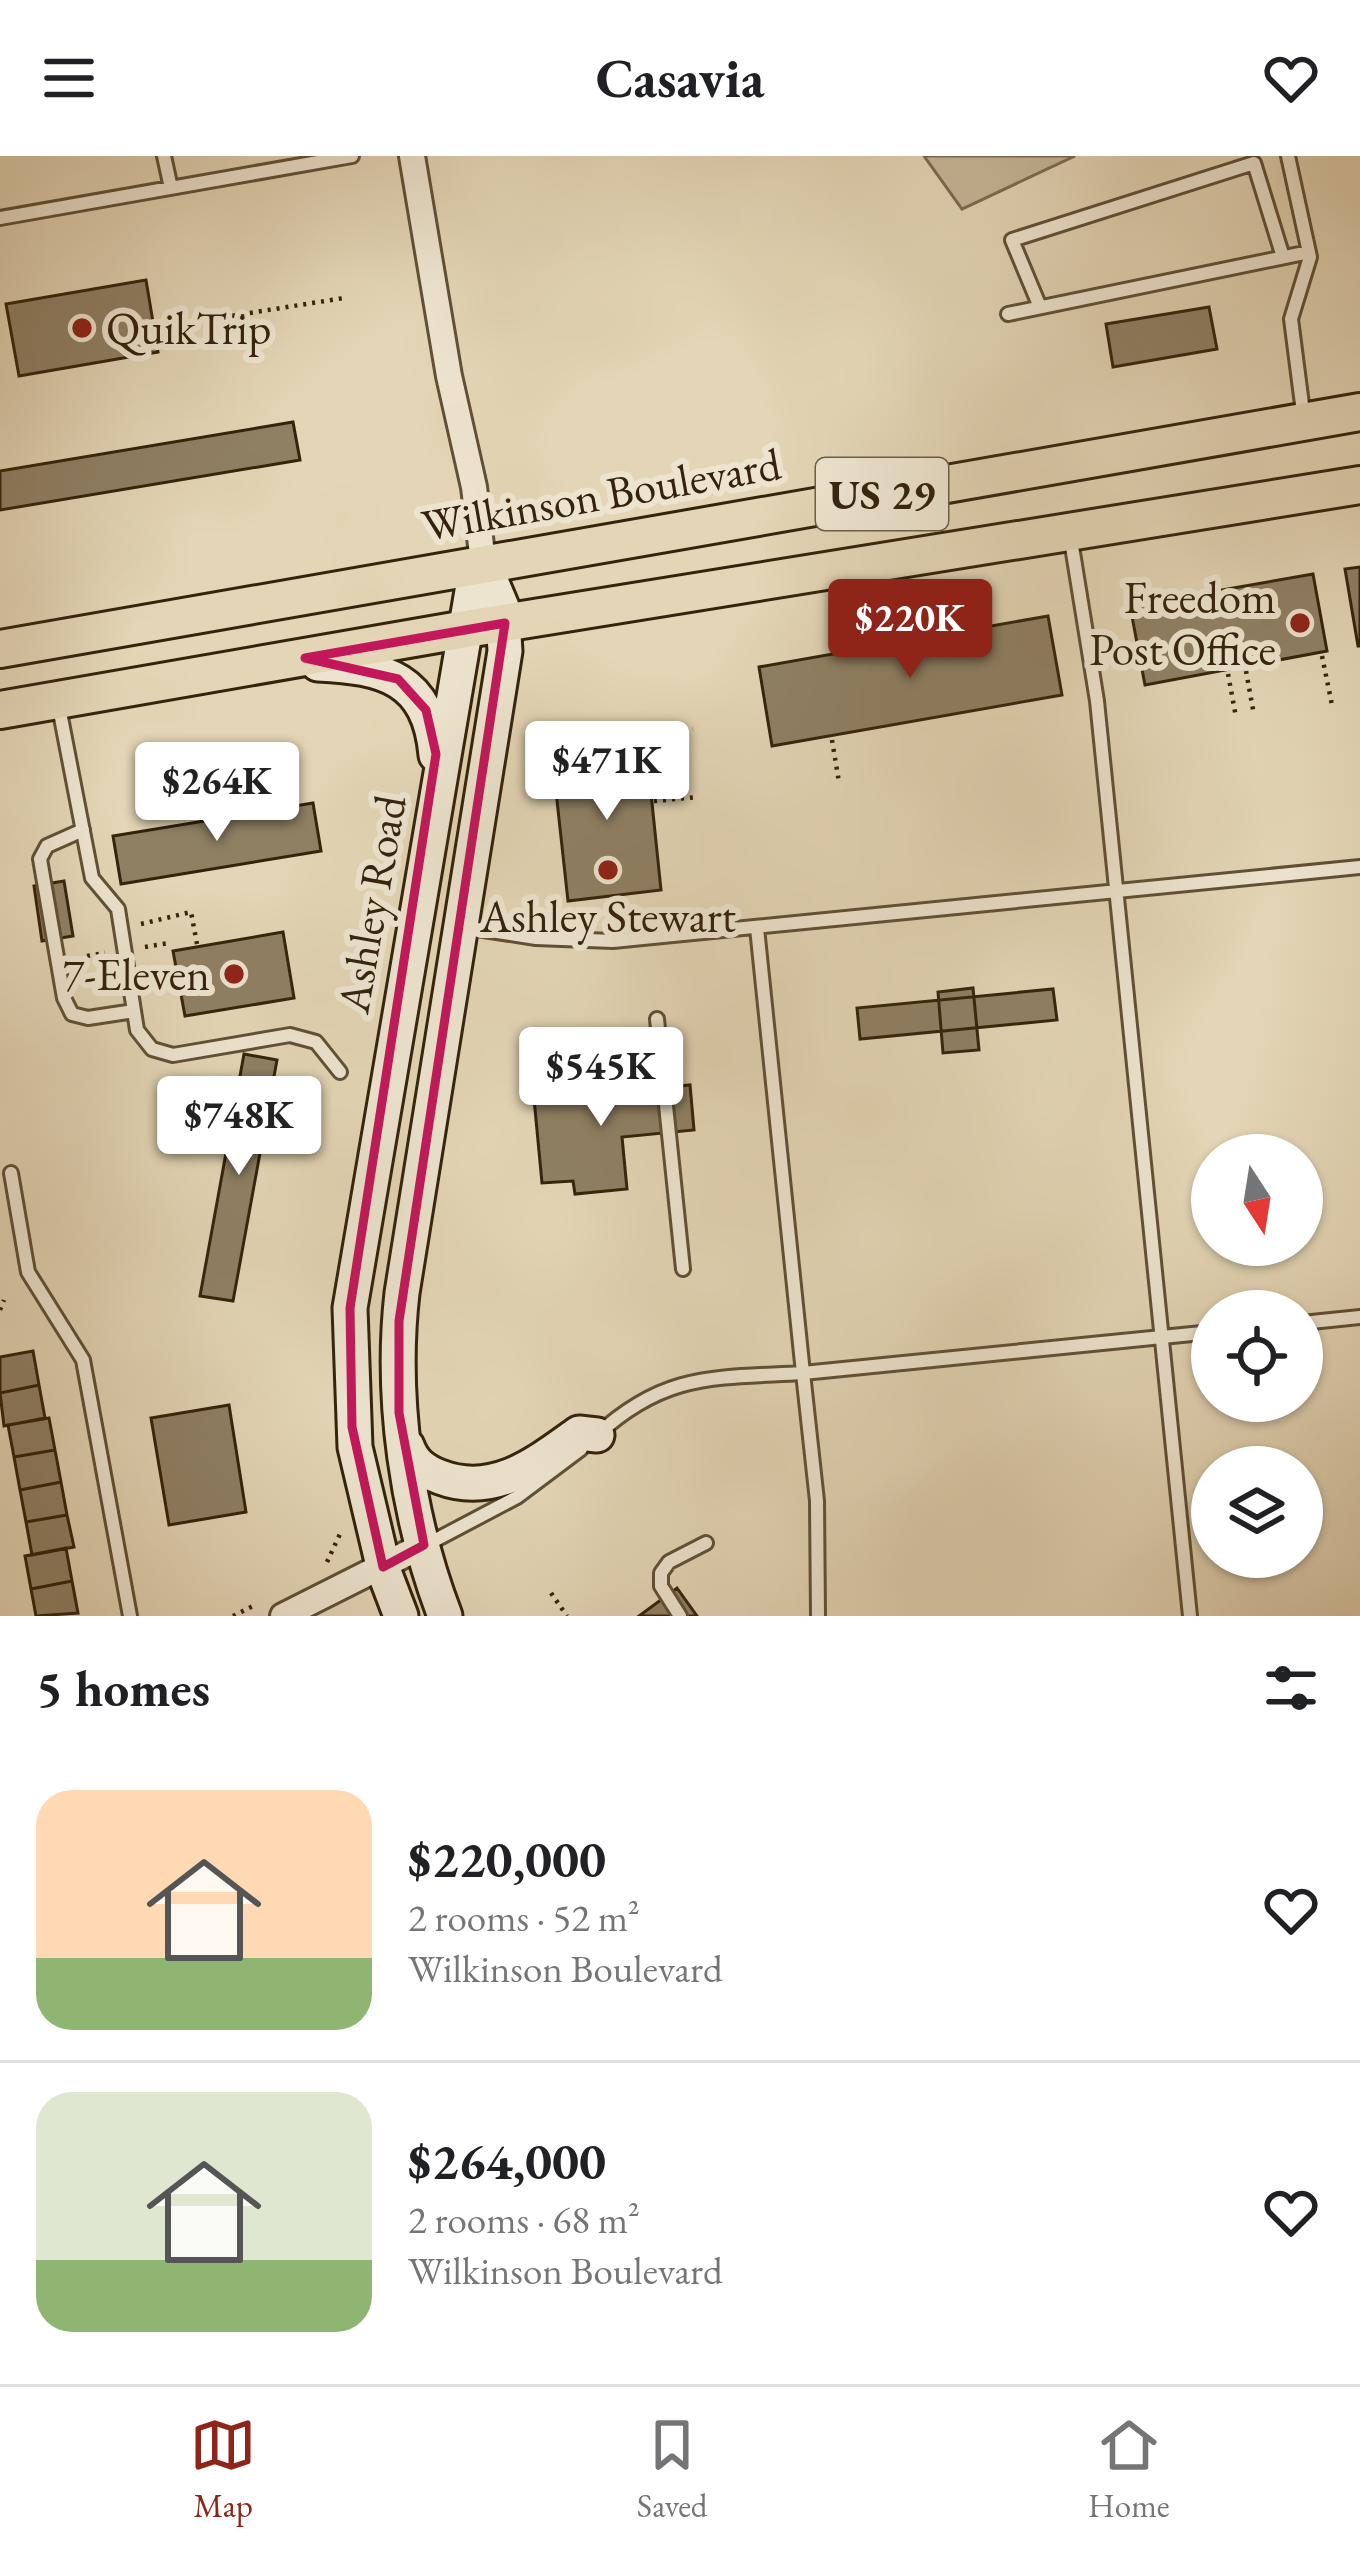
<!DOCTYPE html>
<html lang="en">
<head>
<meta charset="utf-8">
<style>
  body { margin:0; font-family:"EB Garamond",serif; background:#f2f2f2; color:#202124; height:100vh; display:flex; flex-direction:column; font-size:45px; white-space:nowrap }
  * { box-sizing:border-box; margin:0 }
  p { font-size:39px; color:#757577 }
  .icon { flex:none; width:66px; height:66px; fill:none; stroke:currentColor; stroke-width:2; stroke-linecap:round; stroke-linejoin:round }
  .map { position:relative; height:1460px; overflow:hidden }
  .panel { display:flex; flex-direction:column; background:#fff; flex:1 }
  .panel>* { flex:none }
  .needle { width:78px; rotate:168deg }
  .fabs { position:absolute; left:1191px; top:978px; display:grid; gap:24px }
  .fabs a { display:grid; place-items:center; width:132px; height:132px; border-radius:50%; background:#fff; box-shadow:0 3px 9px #0004; font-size:60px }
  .price { position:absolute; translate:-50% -102px; padding:0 27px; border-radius:12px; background:#fff; color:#222; font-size:39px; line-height:78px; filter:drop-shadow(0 3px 6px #0008) }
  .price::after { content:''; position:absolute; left:50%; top:72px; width:36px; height:27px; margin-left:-18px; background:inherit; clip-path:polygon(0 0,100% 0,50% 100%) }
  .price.on { background:#8f2418; color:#fff }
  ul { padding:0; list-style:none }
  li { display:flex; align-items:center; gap:36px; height:300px; padding:0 36px }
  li+li { border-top:3px solid #e0e0e0 }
  li span { display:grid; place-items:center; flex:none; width:336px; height:240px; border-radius:36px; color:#555 }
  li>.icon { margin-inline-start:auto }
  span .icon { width:144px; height:144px; fill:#fffc; stroke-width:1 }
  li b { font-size:51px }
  h2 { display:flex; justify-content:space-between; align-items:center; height:144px; padding:0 36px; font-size:51px }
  header { display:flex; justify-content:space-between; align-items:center; height:156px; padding:0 36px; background:#fff; font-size:54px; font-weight:700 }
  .tab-bar { display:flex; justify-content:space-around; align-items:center; height:168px; border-top:3px solid #e0e0e0; background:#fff; font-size:33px; color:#757577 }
  .tab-bar a { display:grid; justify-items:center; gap:6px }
  .tab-bar .on { color:#8f2418 }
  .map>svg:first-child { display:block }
  .green { fill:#c5b798; stroke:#7c6d52; stroke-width:3 }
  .building { fill:#8f8064; stroke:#34230c; stroke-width:3 }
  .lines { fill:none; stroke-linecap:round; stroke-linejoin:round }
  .lane-casing { stroke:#605036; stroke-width:18 }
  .street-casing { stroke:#605036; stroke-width:30 }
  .secondary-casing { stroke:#34230c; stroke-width:39 }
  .primary-casing { stroke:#34230c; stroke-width:42 }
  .path { stroke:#34230c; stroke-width:4.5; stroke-dasharray:3 6; stroke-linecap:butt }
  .lane { stroke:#ede4cf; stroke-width:12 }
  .street { stroke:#ede4cf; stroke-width:24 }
  .secondary { stroke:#ede4cf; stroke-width:33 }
  .primary { stroke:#e3d5b5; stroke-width:36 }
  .marked { fill:none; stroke:#c2185b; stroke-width:9; stroke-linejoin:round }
  .poi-dot { fill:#8f2418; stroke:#ede4cf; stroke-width:4.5 }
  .labels { text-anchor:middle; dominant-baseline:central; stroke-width:12; stroke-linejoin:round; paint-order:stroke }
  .shield { fill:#ede4cf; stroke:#6c5d46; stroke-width:3 }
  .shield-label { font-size:42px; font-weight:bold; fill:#34230c }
  .poi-label { font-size:45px; fill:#34230c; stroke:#ede4cf; text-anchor:end }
  .street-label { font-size:45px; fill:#34230c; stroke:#ede4cf }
</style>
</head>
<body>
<header><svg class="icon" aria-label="menu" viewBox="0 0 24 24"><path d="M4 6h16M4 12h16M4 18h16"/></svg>Casavia<svg class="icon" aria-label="heart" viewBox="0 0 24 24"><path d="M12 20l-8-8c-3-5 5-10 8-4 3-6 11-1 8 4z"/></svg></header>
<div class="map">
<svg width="1360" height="1460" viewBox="0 0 1360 1460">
  <rect width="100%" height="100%" fill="#e3d5b5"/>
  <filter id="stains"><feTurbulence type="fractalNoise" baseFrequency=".00167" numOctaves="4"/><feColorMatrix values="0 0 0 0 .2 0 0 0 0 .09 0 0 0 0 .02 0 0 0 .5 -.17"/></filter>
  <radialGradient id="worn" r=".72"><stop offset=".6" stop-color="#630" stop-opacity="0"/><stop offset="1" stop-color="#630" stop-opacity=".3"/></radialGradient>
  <path class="green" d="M924,0H1075L962,53Z"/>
  <path class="building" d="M146,124L158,196L19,220L6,148Z
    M1209,151L1217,193L1113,211L1106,168Z
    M293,266L300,304L0,354V315Z
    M1360,411V490H1358L1345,413Z
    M1313,418L1327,495L1145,529L1130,450Z
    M1048,460L1062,539L772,590L759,511Z
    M646,589L661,734L568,745L552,599Z
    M313,647L321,695L121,728L113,680Z
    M64,725L73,780L42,785L34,730Z
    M283,776L294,842L185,860L173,795Z
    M973,832L979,894L943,897L938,836Z
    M1053,833L1057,864L860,883L857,852Z
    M244,898L277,904L233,1145L200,1140Z
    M617,924L618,936L690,929L694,974L622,981L627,1033L575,1038L573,1025L542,1027L533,932Z
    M33,1195L39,1229L0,1237V1201Z
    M39,1229L45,1262L4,1270L0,1237Z
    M229,1249L246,1356L169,1369L151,1262Z
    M49,1262L55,1294L14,1301L8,1269Z
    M55,1294L61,1326L20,1334L14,1301Z
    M61,1326L67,1359L26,1366L20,1334Z
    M67,1359L74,1391L32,1399L26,1366Z
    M66,1392L72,1425L31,1433L25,1400Z
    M72,1425L78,1457L36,1460L31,1433Z
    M677,1432L697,1460H639Z"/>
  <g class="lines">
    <defs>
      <path id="lane" d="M164,0L171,32
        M1288,0L1310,101L1291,163L1304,264
        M0,62L352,0
        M1040,151L1012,84L1254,7L1283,101
        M1008,158L1309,96
        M1070,378L1097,545L1190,1460
        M58,546L92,722L118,753L137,874L152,893L173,899L290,879L316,886L340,916
        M83,674L47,690L40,703L64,842L72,858L88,862L134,855
        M464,771L536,782L613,785L1360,711
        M757,772L803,1217L1212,1176
        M657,863L683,1113
        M11,1017L28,1116L83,1204L130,1460
        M1302,1167L1360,1161
        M596,1280C665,1216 715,1222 803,1217L817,1345L818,1460
        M426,1389L517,1341L581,1293
        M680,1460L661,1430V1417L669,1406L706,1387"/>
      <path id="street" d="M412,0L449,220L474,331L483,406
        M283,1460L424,1389"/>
      <path id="secondary" d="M318,508C384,511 429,522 436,599
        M407,1290C413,1307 424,1315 440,1321C495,1342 538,1306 579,1277L597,1279
        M401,1460L385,1418L355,1291L350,1152L472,435L483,406
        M445,1460C407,1361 390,1242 402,1137L505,495L502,451L483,406"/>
      <path id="primary" d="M0,493L1360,256
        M0,554L466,473L1360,329"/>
    </defs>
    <use href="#lane" class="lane-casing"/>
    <use href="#street" class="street-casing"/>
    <use href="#secondary" class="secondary-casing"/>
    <use href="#primary" class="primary-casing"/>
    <path class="path" d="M161,171L344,142
      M1322,500L1332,549
      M1246,515L1254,559
      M1228,518L1236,561
      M648,577L693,573
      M832,584L839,626
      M654,645L698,641
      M141,768L191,756L197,788
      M145,791L169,787
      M87,800L105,797
      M0,1154L4,1144
      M327,1406L340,1378
      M551,1437L567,1460
      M233,1460L257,1448"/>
    <use href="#lane" class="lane"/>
    <use href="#street" class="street"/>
    <use href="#secondary" class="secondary"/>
    <use href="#primary" class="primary"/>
  </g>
  <path class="marked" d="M505,467L399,1165V1257L424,1389L383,1411L352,1271L350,1152L436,598L426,554L398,523L305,502Z"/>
  <g class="poi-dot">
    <circle cx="82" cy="172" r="12"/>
    <circle cx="1300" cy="467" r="12"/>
    <circle cx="608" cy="714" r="12"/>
    <circle cx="234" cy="818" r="12"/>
  </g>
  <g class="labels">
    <rect class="shield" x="816" y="302" width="132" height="72" rx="9"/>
    <g class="shield-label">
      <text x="882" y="338">US 29</text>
    </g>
    <g class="poi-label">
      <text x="106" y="172" text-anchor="start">QuikTrip</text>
      <text x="1276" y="441">Freedom<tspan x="1276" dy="52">Post Office</tspan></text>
      <text x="608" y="760" text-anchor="middle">Ashley Stewart</text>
      <text x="210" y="818">7-Eleven</text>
    </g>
    <g class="street-label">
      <text transform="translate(601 338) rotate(-10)">Wilkinson Boulevard</text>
      <text transform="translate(371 748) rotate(-80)">Ashley Road</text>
    </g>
  </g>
  <rect width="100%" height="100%" filter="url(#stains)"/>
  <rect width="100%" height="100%" fill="url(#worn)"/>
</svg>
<div class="fabs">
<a><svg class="needle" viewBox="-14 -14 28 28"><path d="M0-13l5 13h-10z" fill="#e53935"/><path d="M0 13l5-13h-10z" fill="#757577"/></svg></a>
<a><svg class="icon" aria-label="locate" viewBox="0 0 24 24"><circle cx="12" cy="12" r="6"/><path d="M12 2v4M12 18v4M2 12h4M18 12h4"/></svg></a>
<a><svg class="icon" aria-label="layers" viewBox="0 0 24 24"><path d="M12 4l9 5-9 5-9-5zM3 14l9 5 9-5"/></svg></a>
</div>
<b class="price on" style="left:910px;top:525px">$220K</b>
<b class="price" style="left:607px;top:667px">$471K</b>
<b class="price" style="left:217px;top:688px">$264K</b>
<b class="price" style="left:601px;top:973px">$545K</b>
<b class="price" style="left:239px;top:1022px">$748K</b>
</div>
<section class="panel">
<h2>5 homes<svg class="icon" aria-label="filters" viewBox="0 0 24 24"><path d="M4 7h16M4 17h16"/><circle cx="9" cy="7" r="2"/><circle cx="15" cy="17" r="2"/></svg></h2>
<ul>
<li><span style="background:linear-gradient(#ffd9b3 70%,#8fb573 0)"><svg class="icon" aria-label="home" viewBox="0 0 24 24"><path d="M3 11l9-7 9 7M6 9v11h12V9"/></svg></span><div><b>$220,000</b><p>2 rooms · 52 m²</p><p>Wilkinson Boulevard</p></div><svg class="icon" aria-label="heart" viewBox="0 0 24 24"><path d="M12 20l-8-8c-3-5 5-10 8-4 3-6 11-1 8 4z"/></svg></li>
<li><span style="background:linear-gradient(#dfe7d0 70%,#8fb573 0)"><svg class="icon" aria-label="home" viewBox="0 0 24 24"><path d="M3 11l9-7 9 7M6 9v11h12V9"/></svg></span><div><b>$264,000</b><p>2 rooms · 68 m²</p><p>Wilkinson Boulevard</p></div><svg class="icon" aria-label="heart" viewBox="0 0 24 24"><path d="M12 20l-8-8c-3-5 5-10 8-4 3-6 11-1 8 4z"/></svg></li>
</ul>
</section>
<nav class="tab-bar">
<a class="on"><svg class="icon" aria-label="map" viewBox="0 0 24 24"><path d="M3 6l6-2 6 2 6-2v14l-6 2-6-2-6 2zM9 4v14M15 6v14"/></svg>Map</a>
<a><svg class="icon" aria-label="saved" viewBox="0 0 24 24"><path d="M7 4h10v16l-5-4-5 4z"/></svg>Saved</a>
<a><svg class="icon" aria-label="home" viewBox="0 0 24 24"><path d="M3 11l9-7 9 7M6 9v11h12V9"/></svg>Home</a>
</nav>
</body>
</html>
